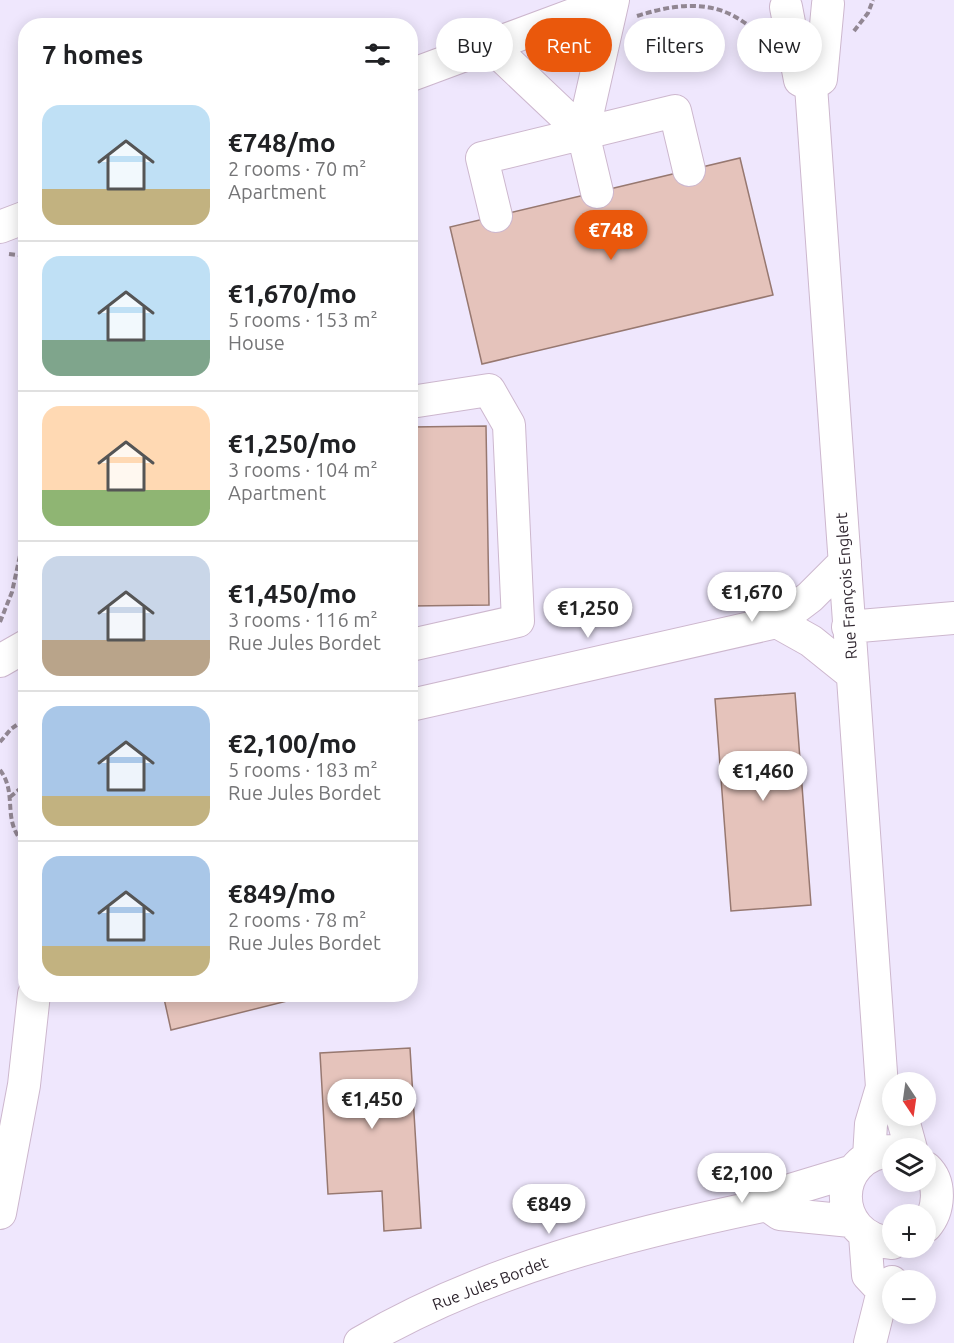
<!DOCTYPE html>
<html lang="en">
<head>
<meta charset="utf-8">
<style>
  body { margin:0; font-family:Ubuntu,sans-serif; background:#f6f6f6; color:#202124; height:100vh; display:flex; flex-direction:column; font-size:22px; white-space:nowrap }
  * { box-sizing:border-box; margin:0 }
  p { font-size:20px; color:#757577 }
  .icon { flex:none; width:33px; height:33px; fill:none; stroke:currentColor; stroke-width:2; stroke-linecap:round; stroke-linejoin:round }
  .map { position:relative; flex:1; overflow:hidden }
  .drawer { position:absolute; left:18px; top:18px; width:400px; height:984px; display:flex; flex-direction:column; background:#fff; border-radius:24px; box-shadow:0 3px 15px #0003 }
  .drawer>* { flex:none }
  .guide { position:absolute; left:436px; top:18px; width:428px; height:54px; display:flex; gap:12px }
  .needle { width:39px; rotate:167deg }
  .controls { position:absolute; left:882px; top:1072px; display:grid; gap:12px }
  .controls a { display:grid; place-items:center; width:54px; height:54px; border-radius:50%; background:#fff; box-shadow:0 3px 15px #0003; font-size:30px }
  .price { position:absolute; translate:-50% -51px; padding:0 14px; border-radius:21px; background:#fff; color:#222; font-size:20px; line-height:39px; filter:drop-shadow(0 2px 3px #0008) }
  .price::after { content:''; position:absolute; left:50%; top:36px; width:18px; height:14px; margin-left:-9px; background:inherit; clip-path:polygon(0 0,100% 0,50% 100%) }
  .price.selected { background:#ea580c; color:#fff }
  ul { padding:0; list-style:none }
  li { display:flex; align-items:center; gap:18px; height:150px; padding:0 24px }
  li+li { border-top:2px solid #e0e0e0 }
  li span { display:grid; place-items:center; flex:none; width:168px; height:120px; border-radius:18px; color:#555 }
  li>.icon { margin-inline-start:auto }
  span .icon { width:72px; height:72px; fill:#fffc; stroke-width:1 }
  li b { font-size:26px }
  h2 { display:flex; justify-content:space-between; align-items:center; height:72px; padding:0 24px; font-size:26px }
  .pill { padding:0 21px; border-radius:27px; background:#fff; box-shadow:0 3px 15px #0003; font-size:21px; line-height:54px }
  .pill.selected { background:#ea580c; color:#fff }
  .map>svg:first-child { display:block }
  .industrial { fill:#efe7fd; fill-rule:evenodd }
  .building { fill:#e5c3bb; stroke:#977870; stroke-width:1.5 }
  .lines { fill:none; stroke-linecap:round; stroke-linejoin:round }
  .minor-casing { stroke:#cdb7ce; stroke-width:34 }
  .path { stroke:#928793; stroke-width:4; stroke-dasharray:6 3; stroke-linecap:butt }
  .minor { stroke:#fff; stroke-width:32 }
  .labels { text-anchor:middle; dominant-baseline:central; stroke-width:6; stroke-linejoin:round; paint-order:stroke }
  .street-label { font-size:16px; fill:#2e252e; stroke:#fff }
</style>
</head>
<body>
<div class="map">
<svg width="954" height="1343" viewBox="0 0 954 1343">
  <rect width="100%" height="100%" fill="#fef0ff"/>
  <path class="industrial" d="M0,0H954V1343H0ZM26,26H411V994H26ZM892,1083H926V1116H892ZM892,1149H926V1182H892ZM892,1215H926V1248H892ZM892,1281H926V1314H892Z"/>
  <path class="building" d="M740,158L773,295L482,364L450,227Z
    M486,426L489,605L411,606V427Z
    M795,693L811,905L731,911L715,699Z
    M163,994H315L171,1030Z
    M410,1048L421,1228L384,1231L382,1191L328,1194L320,1053Z"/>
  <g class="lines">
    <defs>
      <path id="minor" d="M786,7L800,80L811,86L821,79L828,4
        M490,45L583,133L613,0
        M411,75L613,0
        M811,86L882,1087
        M583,133L597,192
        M496,216L482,158L675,111L689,170
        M0,227L26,217
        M411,402L489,390L509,425L518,621L411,645
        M845,562L810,597L777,622L811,641L852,674
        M848,627L954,618
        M0,661L26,646
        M411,705L777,622
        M902,1116L911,1149
        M892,1151C831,1154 830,1238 892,1243
        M869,1157L871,1124L882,1087L892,1102
        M926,1168C942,1183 939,1211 926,1226
        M0,1213L24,1085L34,994
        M851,1221L780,1214L767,1205L777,1194L853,1171
        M865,1235L868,1275L883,1291L892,1282
        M360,1343C484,1270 627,1234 767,1205
        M870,1343L883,1291"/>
    </defs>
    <use href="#minor" class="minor-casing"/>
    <path class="path" d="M637,16C687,0 726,0 762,38
      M854,31L868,13L873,0
      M9,254L26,256
      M0,622L12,592L26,528
      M0,742L11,729L21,722L26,724
      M0,770C19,795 0,822 26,845
      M10,797L26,784"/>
    <use href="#minor" class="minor"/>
  </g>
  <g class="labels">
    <g class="street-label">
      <text transform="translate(846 586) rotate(-94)">Rue François Englert</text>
      <text transform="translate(490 1283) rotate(-21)">Rue Jules Bordet</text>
    </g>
  </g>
</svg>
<div class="controls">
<a><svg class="needle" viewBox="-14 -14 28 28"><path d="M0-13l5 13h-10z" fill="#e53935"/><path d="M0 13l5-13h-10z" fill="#757577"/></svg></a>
<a><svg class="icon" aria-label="layers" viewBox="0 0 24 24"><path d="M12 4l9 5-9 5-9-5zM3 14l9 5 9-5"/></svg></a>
<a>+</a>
<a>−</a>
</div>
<b class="price selected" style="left:611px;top:261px">€748</b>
<b class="price" style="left:752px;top:623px">€1,670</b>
<b class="price" style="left:588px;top:639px">€1,250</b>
<b class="price" style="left:763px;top:802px">€1,460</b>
<b class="price" style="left:372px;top:1130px">€1,450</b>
<b class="price" style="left:742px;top:1204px">€2,100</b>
<b class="price" style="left:549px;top:1235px">€849</b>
<div class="guide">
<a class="pill">Buy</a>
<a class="pill selected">Rent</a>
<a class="pill">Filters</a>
<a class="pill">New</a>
</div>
<section class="drawer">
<h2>7 homes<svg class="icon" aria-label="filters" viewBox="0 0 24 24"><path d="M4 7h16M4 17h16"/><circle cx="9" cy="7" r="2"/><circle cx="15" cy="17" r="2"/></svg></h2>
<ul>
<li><span style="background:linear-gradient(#bfe0f5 70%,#c2b280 0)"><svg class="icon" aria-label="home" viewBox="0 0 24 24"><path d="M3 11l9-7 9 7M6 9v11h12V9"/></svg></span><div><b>€748/mo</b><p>2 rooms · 70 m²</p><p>Apartment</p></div></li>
<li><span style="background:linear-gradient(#bfe0f5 70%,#7fa58c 0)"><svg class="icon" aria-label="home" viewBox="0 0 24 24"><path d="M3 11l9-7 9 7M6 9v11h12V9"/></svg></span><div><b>€1,670/mo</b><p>5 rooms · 153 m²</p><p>House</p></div></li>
<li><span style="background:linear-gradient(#ffd9b3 70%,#8fb573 0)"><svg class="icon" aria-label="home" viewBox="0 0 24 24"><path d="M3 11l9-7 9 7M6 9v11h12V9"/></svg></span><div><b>€1,250/mo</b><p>3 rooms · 104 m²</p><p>Apartment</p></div></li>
<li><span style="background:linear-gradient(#c9d6e8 70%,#b9a48a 0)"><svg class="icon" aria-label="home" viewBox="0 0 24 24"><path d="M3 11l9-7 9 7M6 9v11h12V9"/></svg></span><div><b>€1,450/mo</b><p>3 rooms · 116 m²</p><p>Rue Jules Bordet</p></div></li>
<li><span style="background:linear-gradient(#a9c7e8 75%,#c2b280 0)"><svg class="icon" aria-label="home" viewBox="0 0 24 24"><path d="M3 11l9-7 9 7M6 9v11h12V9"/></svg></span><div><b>€2,100/mo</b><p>5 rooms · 183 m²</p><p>Rue Jules Bordet</p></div></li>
<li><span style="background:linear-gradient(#a9c7e8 75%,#c2b280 0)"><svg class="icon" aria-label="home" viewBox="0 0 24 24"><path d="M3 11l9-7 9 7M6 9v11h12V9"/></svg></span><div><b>€849/mo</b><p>2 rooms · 78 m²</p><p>Rue Jules Bordet</p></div></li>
</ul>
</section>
</div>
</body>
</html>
